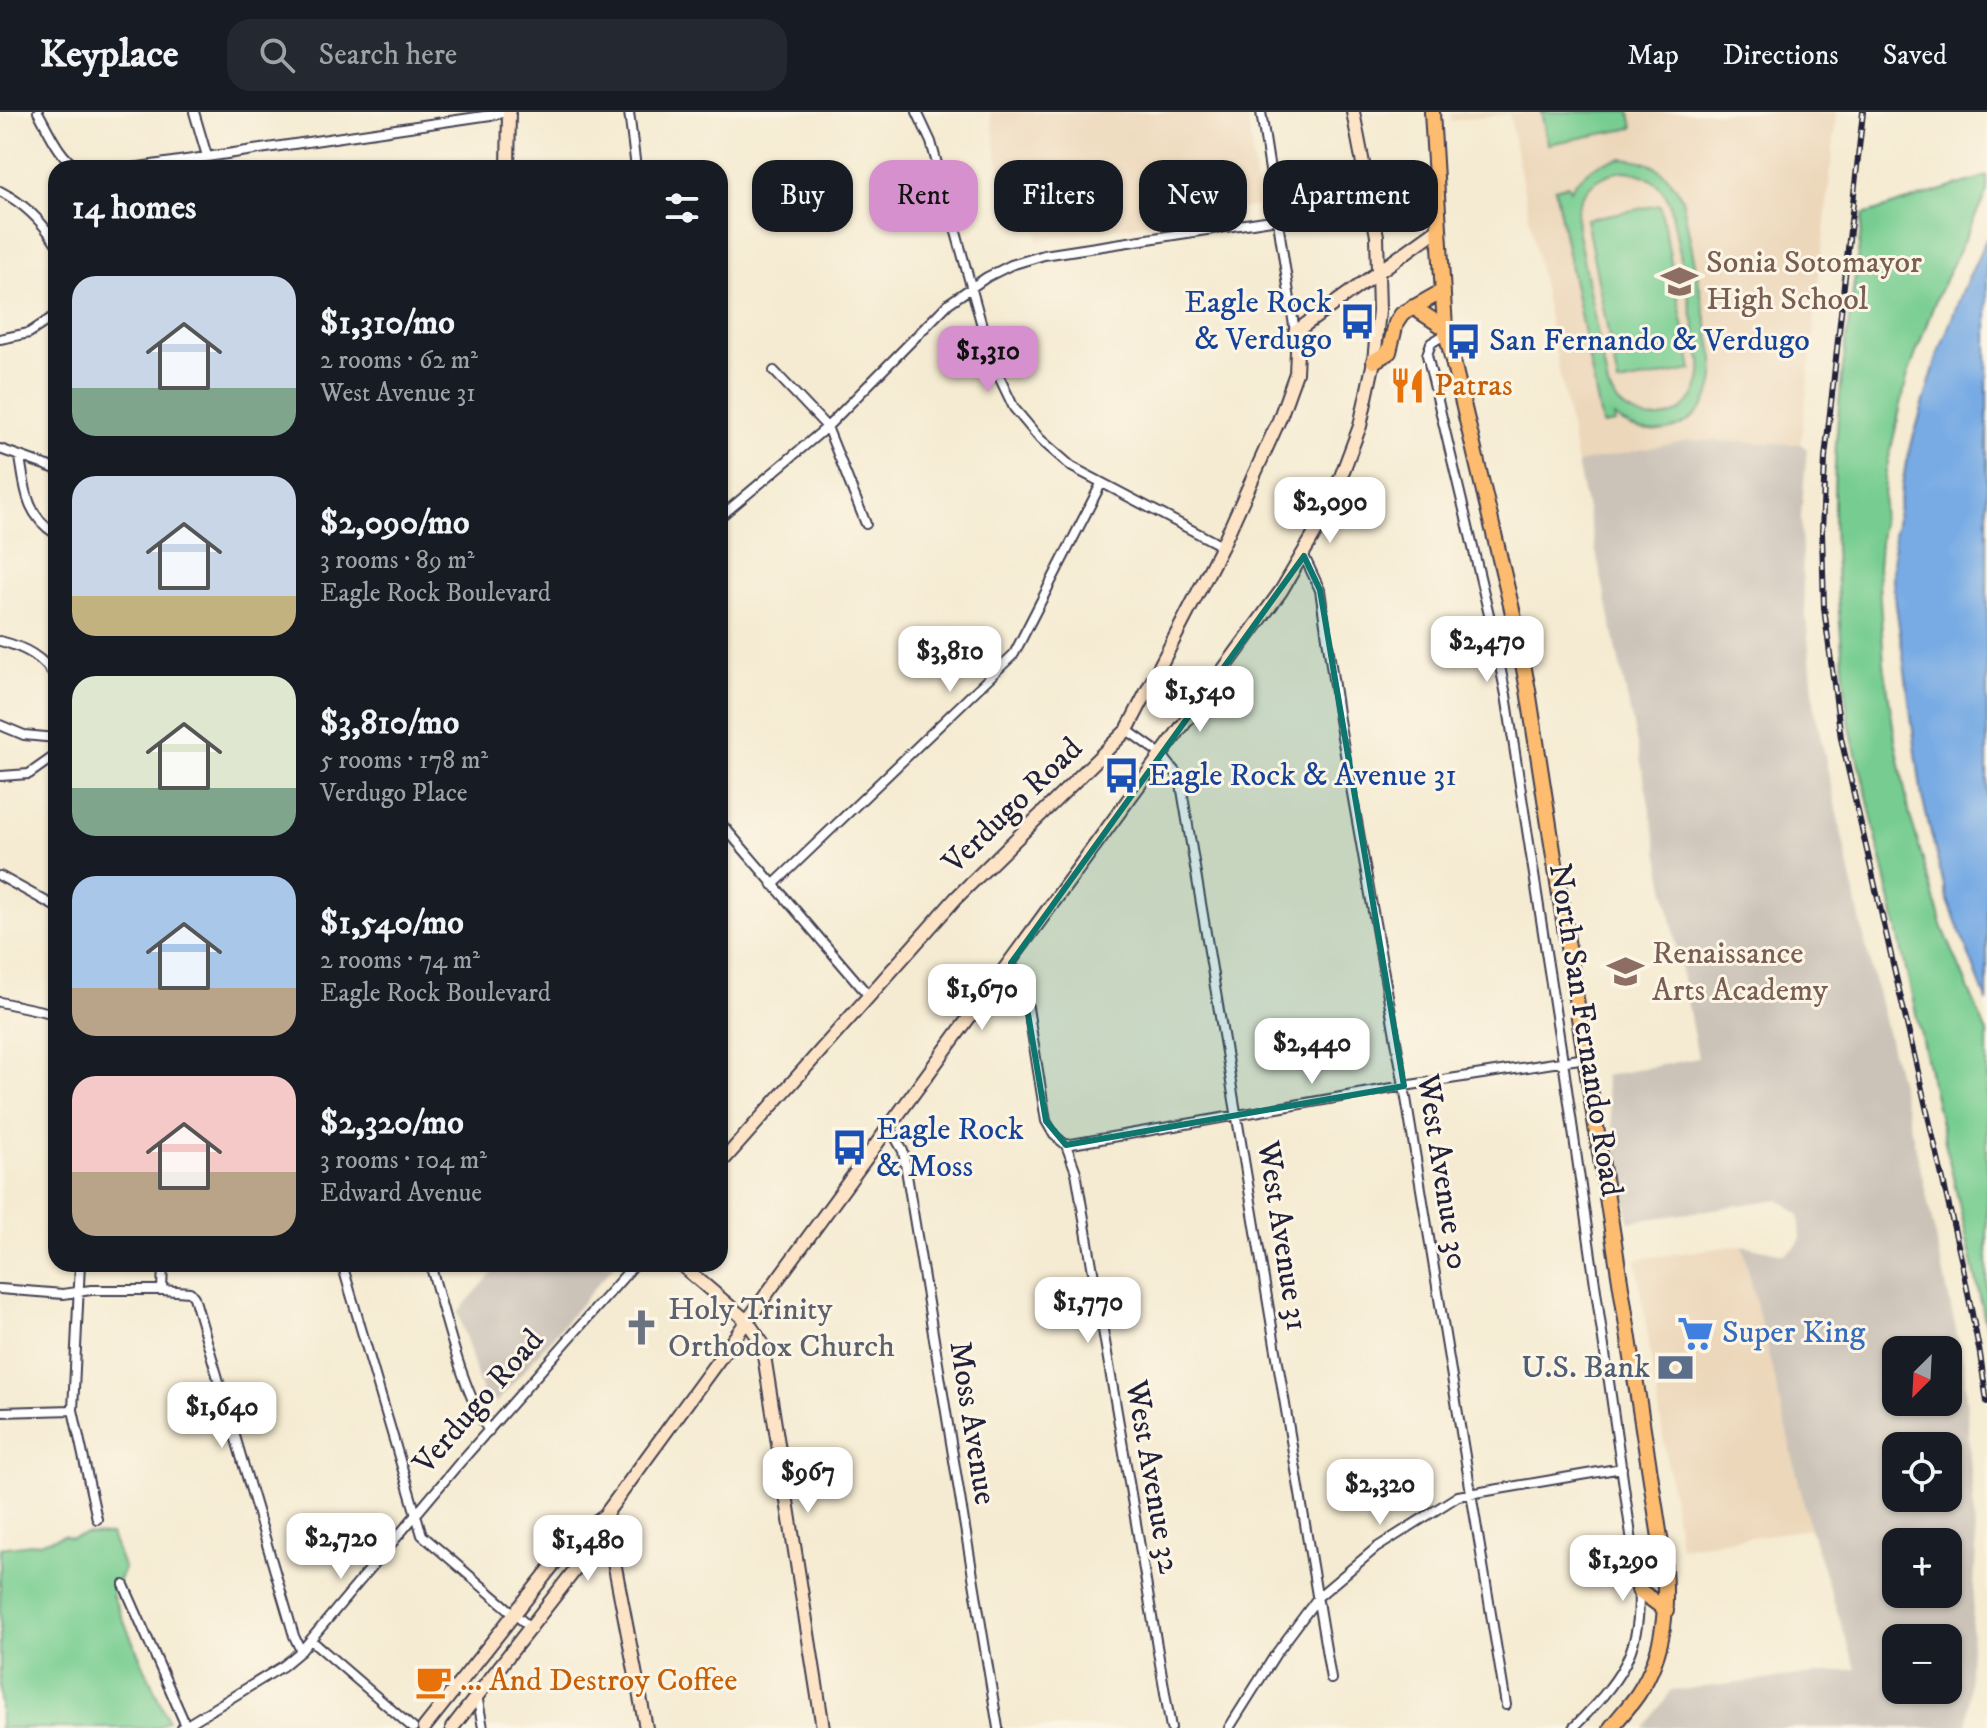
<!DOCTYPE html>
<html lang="en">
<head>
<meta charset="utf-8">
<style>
  body { margin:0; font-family:"IM FELL DW Pica",serif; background:#242831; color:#f1f3f6; height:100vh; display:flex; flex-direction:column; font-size:30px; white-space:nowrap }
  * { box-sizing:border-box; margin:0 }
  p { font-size:26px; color:#9ea1a6 }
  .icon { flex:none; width:44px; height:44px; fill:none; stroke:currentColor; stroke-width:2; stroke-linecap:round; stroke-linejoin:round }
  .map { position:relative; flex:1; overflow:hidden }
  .panel { position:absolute; left:48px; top:48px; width:680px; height:1112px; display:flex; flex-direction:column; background:#171b24; border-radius:24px; box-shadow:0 2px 6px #0004 }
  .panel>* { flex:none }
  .banner { position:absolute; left:752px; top:48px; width:760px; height:72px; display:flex; gap:16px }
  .needle { width:52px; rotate:204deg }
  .buttons { position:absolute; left:1882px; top:1224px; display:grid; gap:16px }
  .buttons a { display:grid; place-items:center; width:80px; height:80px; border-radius:16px; background:#171b24; box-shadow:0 2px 6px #0004; font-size:40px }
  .price { position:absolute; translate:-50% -68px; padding:0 18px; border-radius:16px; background:#fff; color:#222; font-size:26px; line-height:52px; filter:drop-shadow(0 2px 4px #0008) }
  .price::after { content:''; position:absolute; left:50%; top:48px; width:24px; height:18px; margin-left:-12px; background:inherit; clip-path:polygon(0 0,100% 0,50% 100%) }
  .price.selected { background:#d690ce; color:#111 }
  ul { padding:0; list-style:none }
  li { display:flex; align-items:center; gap:24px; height:200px; padding:0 24px }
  li span { display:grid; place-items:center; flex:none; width:224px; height:160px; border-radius:24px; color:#555 }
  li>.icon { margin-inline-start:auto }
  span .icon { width:96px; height:96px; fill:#fffc; stroke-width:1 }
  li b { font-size:34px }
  h2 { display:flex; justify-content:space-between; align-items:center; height:96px; padding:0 24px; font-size:34px }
  .pill { padding:0 28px; border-radius:24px; background:#171b24; box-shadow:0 2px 6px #0004; font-size:28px; line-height:72px }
  .pill.selected { background:#d690ce; color:#111 }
  header { display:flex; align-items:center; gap:48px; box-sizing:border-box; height:112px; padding:0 40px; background:#171b24; border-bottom:2px solid #363941 }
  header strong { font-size:38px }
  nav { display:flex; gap:44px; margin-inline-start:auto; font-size:28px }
  .search { width:560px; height:72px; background:#242831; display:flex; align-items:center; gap:20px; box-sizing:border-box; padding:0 28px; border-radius:24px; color:#9ea1a6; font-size:30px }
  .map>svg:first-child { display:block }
  .built { fill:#ecd7ba }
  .industrial { fill:#cbc2b8; fill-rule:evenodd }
  .green { fill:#77cd91; stroke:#4c7866; stroke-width:2; fill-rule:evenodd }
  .water { fill:#78abe4; stroke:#4d6690; stroke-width:2 }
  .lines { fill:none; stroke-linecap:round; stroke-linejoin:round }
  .street-casing { stroke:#424052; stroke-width:12 }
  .secondary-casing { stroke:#424052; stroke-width:16 }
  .primary-casing { stroke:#424052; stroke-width:18 }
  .street { stroke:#fff; stroke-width:8 }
  .secondary { stroke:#fee4c6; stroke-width:12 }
  .primary { stroke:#fdbc70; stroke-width:14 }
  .rail-casing { stroke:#22223b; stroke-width:6 }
  .rail { stroke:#fcf5e5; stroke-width:3; stroke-dasharray:9; stroke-linecap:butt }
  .marked { fill:#0f766e; fill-opacity:0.2; stroke:#0f766e; stroke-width:6; stroke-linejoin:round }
  .labels { text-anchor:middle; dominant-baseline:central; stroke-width:6; stroke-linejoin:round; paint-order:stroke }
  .education-label { font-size:32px; fill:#785e54; stroke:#fcf5e5; text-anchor:start }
  .transit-label { font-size:32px; fill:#164399; stroke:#fcf5e5; text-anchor:start }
  .food-label { font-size:32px; fill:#c56008; stroke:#fcf5e5; text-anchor:start }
  .street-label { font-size:32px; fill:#22223b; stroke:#fcf5e5 }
  .worship-label { font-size:32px; fill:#5b616d; stroke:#fcf5e5; text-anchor:start }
  .shop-label { font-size:32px; fill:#366cbe; stroke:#fcf5e5; text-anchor:start }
  .service-label { font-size:32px; fill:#4e5e75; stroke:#fcf5e5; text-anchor:end }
</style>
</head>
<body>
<header>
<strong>Keyplace</strong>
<div class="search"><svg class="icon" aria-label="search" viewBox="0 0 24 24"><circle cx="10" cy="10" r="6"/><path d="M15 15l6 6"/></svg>Search here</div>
<nav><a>Map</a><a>Directions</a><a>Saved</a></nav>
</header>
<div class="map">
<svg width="1987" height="1616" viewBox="0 0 1987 1616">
  <rect width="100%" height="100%" fill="#fcf5e5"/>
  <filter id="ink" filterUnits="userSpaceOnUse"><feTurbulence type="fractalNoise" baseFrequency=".0125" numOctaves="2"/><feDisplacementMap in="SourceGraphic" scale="16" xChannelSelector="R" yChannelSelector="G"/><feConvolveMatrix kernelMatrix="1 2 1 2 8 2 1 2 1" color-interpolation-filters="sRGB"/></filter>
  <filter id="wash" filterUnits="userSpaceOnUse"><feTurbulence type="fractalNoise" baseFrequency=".006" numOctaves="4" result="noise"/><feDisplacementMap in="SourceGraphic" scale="32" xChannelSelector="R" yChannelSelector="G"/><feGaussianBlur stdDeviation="1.8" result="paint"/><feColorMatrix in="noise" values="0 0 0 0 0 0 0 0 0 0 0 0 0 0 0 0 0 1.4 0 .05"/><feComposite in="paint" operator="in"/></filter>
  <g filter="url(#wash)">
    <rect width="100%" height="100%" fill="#f5ebd2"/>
    <path class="built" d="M990,0H1247L1259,94L1038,129L1030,62L1001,65Z
      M1451,0H1837L1801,332L1688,328L1577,351L1509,2L1451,9Z
      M1742,1133L1810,1417L1680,1435L1636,1147Z"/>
    <path class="industrial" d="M1688,328L1801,332L1807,337L1801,404L1803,473L1815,599L1867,839L1918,1045L1964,1254L1976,1436L1967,1616H1644L1671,1579L1856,1557L1810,1417L1742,1133L1784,1142L1795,1136L1801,1126L1799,1103L1779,1087L1629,1110L1604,964L1698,946L1642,656L1577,351ZM1896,1238H1948V1290H1896ZM1896,1334H1948V1386H1896ZM1896,1430H1948V1482H1896ZM1896,1526H1948V1578H1896Z
      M500,1152H615L497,1290L484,1287L458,1200Z"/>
    <path class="green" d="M1541,0H1630L1633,16L1548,32Z
      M1622,46C1650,47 1671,61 1682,87L1714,247C1721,305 1662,341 1614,305L1615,311L1602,313L1555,76L1568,73L1570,78C1583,59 1599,49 1622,46ZM1623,59C1645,60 1661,71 1670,91L1701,249C1707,309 1633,329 1608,275L1577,116C1573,86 1592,63 1623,59Z
      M1987,64V79L1936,187L1907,266L1886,359L1878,455L1884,552L1895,627L1910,704L1943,816L1987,921V1216L1862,662C1847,619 1844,570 1841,524C1836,467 1832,410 1835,353C1838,270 1853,186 1863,103Z
      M1660,93L1692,258L1618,272L1586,107Z
      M86,1422L111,1423L124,1457L112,1483L168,1608L157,1616H0V1436L39,1431L64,1423L71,1426Z"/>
    <path class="water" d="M1987,126V890L1947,786L1922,685L1893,470L1894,424L1906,350L1938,242L1963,178Z"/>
  </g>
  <g filter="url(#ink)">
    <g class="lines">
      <defs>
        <path id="street" d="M38,0C49,19 59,45 78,56
          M194,0L207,44
          M629,0L636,56
          M917,0L931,30L992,250L1014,296L1040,327L1072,355L1222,434
          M1261,0L1295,220
          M132,56L511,0
          M0,79C23,91 42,109 56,131
          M1446,222L1431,231L1427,243L1491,511L1506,583L1563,949L1638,1472C1644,1541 1618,1570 1573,1616
          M0,227L29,221L56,203
          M774,259L827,315L866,412
          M0,337L56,357
          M20,345C25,376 26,404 56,422
          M720,405L827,315L949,191L987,165L1011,153L1044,143L1278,107
          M1304,444L1320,478L1339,608L1404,974L1506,1593
          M0,529C24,535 44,545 56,567
          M0,613L24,623L56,626
          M1127,618L1162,643L1180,666L1331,1567
          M1,664L29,662L56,643
          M720,710L869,884
          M0,764L56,795
          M773,773L1014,542L1101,372
          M1011,851L1025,877L1046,1009L1054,1023L1066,1033L1076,1060L1171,1616
          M0,890L56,902
          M890,1016L903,1039L998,1616
          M1066,1033L1404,974L1586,946
          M80,1152L73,1298L97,1407
          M163,1152L162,1178L190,1180L194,1185L294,1524L301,1539
          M342,1152L422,1423L532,1517
          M430,1152C445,1202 461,1276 489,1319
          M0,1177L63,1182L91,1178H162
          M0,1300L73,1298
          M124,1473L186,1614
          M311,1528L413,1616
          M477,1583L483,1616
          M182,1616L283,1554L301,1539L456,1355L635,1152
          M1229,1616L1275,1543L1319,1484L1376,1436L1458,1384L1622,1356"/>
        <path id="secondary" d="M508,56L509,0
          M720,1052L956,786L1127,618L1222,434L1279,308L1296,261L1297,239L1295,220L1438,117
          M680,1152L747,1209L762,1231L823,1616
          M605,1403L646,1616
          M424,1616L576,1424L605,1403
          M452,1616L592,1436L605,1403L638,1358L1281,479L1328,399L1360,314L1374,249L1379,198L1377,124L1353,0"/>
        <path id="primary" d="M1432,0L1445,216L1515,510L1528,578L1663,1445C1668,1494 1666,1539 1638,1582C1630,1594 1620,1604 1611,1616
          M1413,195L1445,216
          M1374,249L1389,240L1396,211L1402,202L1441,180
          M1639,1478L1666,1498"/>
      </defs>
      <use href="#street" class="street-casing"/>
      <use href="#secondary" class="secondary-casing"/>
      <use href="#primary" class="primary-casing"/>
      <use href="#street" class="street"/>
      <use href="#secondary" class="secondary"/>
      <use href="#primary" class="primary"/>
      <defs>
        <path id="rail" d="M1863,0L1825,346L1822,420L1824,496L1841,626L1962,1151L1980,1242L1987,1290"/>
      </defs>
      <use href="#rail" class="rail-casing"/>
      <use href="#rail" class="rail"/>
    </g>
  </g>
  <path class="marked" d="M1304,444L1320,478L1404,974L1066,1033L1046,1009L1023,872L1011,851Z"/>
  <defs>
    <symbol id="school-bare" viewBox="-9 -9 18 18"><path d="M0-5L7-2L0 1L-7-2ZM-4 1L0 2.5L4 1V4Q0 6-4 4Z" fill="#8d6e63" stroke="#fcf5e5" stroke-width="2.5" paint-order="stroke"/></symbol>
    <symbol id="bus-bare" viewBox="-9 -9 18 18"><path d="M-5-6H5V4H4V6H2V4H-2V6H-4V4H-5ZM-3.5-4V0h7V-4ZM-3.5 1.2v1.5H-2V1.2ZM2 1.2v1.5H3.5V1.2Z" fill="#1a4fb4" stroke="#fcf5e5" stroke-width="2.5" paint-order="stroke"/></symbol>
    <symbol id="restaurant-bare" viewBox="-9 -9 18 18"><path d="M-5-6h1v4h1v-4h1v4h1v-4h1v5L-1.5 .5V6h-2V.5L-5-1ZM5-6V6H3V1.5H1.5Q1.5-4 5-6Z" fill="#e8710a" stroke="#fcf5e5" stroke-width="2.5" paint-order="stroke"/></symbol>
    <symbol id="church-bare" viewBox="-9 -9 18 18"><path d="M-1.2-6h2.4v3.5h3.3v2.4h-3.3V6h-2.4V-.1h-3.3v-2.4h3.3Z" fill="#6b7280" stroke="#fcf5e5" stroke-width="2.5" paint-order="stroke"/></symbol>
    <symbol id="supermarket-bare" viewBox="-9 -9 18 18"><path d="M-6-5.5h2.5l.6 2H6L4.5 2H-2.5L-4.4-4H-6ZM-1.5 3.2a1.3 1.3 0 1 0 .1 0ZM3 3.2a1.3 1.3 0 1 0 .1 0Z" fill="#3f7fe0" stroke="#fcf5e5" stroke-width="2.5" paint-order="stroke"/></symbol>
    <symbol id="bank-bare" viewBox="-9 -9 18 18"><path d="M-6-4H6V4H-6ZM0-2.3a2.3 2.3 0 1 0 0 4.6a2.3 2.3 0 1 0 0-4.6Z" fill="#5c6f8a" stroke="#fcf5e5" stroke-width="2.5" paint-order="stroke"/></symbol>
    <symbol id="cafe-bare" viewBox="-9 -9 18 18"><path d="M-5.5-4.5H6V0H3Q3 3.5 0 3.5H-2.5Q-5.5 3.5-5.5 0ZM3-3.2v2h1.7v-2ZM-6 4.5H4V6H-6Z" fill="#e8710a" stroke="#fcf5e5" stroke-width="2.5" paint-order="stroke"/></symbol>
  </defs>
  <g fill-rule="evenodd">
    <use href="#school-bare" x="1654" y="144" width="51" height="51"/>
    <use href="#bus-bare" x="1332" y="184" width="51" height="51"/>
    <use href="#bus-bare" x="1438" y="204" width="51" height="51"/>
    <use href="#restaurant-bare" x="1382" y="248" width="51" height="51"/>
    <use href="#bus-bare" x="1096" y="638" width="51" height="51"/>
    <use href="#school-bare" x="1600" y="834" width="51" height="51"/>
    <use href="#bus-bare" x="824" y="1010" width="51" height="51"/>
    <use href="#church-bare" x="616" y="1190" width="51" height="51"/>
    <use href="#supermarket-bare" x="1670" y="1196" width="51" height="51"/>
    <use href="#bank-bare" x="1650" y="1230" width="51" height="51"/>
    <use href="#cafe-bare" x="408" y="1544" width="51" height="51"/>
  </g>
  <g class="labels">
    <g class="education-label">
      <text x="1706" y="151">Sonia Sotomayor<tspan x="1706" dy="37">High School</tspan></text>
      <text x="1652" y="842">Renaissance<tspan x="1652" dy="37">Arts Academy</tspan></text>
    </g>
    <g class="transit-label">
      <text x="1332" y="191" text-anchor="end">Eagle Rock<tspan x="1332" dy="37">&amp; Verdugo</tspan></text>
      <text x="1489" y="229">San Fernando &amp; Verdugo</text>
      <text x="1148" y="664">Eagle Rock &amp; Avenue 31</text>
      <text x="876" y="1018">Eagle Rock<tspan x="876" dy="37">&amp; Moss</tspan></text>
    </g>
    <g class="food-label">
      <text x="1434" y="274">Patras</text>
      <text x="460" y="1569">… And Destroy Coffee</text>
    </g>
    <g class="street-label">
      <text transform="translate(1013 694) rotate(-44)">Verdugo Road</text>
      <text transform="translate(1585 918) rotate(81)">North San Fernando Road</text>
      <text transform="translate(1442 1060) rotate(81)">West Avenue 30</text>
      <text transform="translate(1282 1124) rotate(81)">West Avenue 31</text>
      <text transform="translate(479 1290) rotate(-49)">Verdugo Road</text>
      <text transform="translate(972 1311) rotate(81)">Moss Avenue</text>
      <text transform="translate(1152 1365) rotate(80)">West Avenue 32</text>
    </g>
    <g class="worship-label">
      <text x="668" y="1198">Holy Trinity<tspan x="668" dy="37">Orthodox Church</tspan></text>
    </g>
    <g class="shop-label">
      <text x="1722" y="1221">Super King</text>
    </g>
    <g class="service-label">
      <text x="1650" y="1256">U.S. Bank</text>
    </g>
  </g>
</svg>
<div class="buttons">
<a><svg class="needle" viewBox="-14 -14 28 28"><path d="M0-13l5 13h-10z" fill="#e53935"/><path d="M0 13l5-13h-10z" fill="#9ea1a6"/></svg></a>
<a><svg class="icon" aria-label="locate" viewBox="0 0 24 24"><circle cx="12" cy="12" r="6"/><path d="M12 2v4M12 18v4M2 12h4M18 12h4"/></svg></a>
<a>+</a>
<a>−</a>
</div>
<b class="price selected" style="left:988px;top:282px">$1,310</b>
<b class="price" style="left:1330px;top:433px">$2,090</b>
<b class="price" style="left:1487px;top:572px">$2,470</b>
<b class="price" style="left:950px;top:582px">$3,810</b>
<b class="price" style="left:1200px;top:622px">$1,540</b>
<b class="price" style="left:982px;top:920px">$1,670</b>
<b class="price" style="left:1312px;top:974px">$2,440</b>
<b class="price" style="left:1088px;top:1233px">$1,770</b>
<b class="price" style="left:222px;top:1338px">$1,640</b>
<b class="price" style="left:808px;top:1403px">$967</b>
<b class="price" style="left:1380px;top:1415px">$2,320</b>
<b class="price" style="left:341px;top:1469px">$2,720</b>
<b class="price" style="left:588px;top:1471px">$1,480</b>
<b class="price" style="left:1623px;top:1491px">$1,290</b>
<div class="banner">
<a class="pill">Buy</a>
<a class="pill selected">Rent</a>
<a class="pill">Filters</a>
<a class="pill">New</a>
<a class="pill">Apartment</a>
</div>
<section class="panel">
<h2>14 homes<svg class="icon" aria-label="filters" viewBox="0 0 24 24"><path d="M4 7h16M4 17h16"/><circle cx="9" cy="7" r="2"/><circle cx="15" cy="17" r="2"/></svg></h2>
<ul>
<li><span style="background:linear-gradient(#c9d6e8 70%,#7fa58c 0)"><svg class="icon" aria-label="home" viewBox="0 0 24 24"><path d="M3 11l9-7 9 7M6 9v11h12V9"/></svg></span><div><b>$1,310/mo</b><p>2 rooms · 62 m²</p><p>West Avenue 31</p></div></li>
<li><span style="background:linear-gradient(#c9d6e8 75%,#c2b280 0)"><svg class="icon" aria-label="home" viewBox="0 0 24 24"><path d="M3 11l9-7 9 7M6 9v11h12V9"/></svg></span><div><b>$2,090/mo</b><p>3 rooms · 89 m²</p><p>Eagle Rock Boulevard</p></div></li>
<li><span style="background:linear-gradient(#dfe7d0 70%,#7fa58c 0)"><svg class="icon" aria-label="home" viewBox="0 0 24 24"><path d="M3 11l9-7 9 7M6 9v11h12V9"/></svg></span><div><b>$3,810/mo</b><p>5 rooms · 178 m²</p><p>Verdugo Place</p></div></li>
<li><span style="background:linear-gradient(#a9c7e8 70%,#b9a48a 0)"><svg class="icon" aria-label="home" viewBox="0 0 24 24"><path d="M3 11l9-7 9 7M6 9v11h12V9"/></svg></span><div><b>$1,540/mo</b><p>2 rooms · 74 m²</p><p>Eagle Rock Boulevard</p></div></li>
<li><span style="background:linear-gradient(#f6c9c9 60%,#b9a48a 0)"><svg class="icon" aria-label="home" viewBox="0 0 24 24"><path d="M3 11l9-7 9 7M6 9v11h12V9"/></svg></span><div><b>$2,320/mo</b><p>3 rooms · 104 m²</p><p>Edward Avenue</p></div></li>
</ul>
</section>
</div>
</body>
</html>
